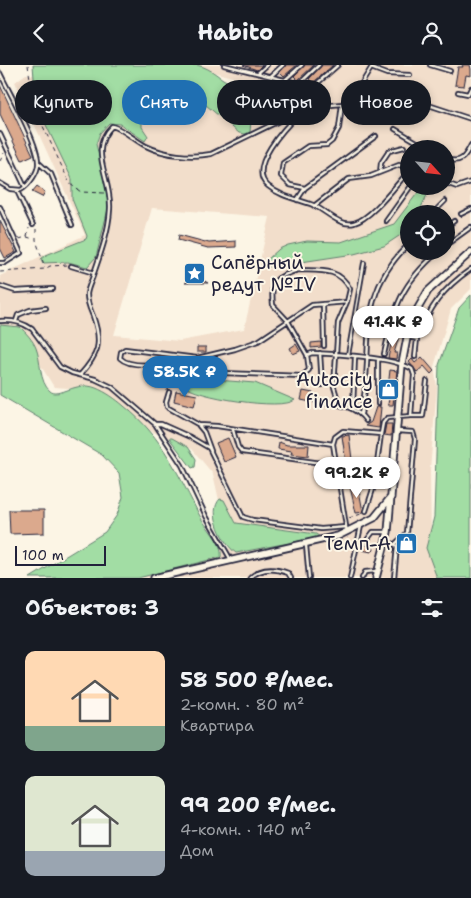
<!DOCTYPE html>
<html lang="ru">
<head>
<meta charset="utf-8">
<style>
  body { margin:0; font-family:"Shantell Sans",sans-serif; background:#20242c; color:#f1f3f6; height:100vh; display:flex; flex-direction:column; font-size:19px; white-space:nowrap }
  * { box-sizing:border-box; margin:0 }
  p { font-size:16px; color:#9ea1a6 }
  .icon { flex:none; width:28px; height:28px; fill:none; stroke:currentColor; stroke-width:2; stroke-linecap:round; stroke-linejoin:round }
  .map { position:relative; height:513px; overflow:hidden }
  .details { display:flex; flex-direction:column; background:#171b24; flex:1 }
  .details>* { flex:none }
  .guide { position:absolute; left:15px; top:15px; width:441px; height:45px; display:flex; gap:10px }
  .needle { width:32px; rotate:117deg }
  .fabs { position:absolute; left:400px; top:75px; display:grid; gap:10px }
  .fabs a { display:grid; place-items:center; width:55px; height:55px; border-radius:50%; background:#171b24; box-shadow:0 2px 8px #0003; font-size:25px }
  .scale { position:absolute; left:15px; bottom:12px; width:91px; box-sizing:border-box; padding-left:5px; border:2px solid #22223b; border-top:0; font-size:14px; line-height:18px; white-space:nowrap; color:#22223b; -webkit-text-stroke:4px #fcf5e5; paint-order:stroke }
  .price { position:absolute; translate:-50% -42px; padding:0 11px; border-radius:18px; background:#fff; color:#222; font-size:16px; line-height:32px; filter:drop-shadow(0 1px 2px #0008) }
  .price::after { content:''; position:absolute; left:50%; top:30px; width:15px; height:11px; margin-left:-8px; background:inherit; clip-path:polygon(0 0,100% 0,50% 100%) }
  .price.active { background:#1f6fb2; color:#fff }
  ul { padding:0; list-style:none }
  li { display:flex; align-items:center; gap:15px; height:125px; padding:0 25px }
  li span { display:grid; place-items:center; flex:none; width:140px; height:100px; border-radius:10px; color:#555 }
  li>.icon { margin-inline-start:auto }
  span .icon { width:60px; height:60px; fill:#fffc; stroke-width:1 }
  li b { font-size:21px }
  h2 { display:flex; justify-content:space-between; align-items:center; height:60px; padding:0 25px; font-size:21px }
  .chip { padding:0 18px; border-radius:22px; background:#171b24; box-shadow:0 2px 8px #0003; font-size:18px; line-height:45px }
  .chip.active { background:#1f6fb2; color:#fff }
  header { display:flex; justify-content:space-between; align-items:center; height:65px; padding:0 25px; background:#171b24; font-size:22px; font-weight:700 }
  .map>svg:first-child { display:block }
  .built { fill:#f2decb; fill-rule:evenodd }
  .green { fill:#a2dda4; stroke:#628070 }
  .building { fill:#dba98d; stroke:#22223b }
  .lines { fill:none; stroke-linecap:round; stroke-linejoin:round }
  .service-casing { stroke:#22223b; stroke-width:6 }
  .minor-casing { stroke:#22223b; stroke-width:9 }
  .path { stroke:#22223b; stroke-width:1; stroke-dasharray:4 4; stroke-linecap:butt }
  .service { stroke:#fcf5e5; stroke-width:2.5 }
  .minor { stroke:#fcf5e5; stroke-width:5.5 }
  .labels { text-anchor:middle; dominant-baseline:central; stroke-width:4; stroke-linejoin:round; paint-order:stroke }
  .poi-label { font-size:19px; fill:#22223b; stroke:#fcf5e5; text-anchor:end }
</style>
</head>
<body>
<header><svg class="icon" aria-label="back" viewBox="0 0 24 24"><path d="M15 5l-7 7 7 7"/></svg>Habito<svg class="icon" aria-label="person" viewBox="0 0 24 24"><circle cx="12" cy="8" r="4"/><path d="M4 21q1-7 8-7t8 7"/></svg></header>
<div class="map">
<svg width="471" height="513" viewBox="0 0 471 513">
  <rect width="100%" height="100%" fill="#fcf5e5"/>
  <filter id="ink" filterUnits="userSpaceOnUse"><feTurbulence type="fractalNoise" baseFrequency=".02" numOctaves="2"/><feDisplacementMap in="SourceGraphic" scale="10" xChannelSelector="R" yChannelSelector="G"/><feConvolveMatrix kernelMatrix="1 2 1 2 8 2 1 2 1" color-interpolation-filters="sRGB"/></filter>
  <g filter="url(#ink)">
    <path class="built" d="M184,0H471V224L451,244L434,302L437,322L430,405L431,476L441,513H64L230,483L213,409L192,384L144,363L84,324L54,322L31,285L0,265V211L85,170L15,17L26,9L100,19L201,38L305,25L245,15ZM409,84H446V121H409ZM152,143L270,152L244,264L180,276L114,270ZM409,149H446V186H409Z"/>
    <path class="green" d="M33,0H197C214,4 219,14 231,18C240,21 245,17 254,16C265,14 283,25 285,35L277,41H262L251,55L250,67L245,69L239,68L206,40L201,38C191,41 182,51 172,52C161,53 151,40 142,49V62L148,71L145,76L120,59L109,58L100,68L96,79L107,124L108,144L96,192L87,202L68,197L43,198L41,194L46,190L86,174L87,171L72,134V114L36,39Z
      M425,124L427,130L418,149H409L408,165L384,181L354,189L268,202V194L279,184L288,180L307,176L341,177L394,159L419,126Z
      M471,230V513H437L426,483L434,452L439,300L459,243Z
      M0,260L20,262C26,268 33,275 36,283C41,295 39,317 50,326C59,334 76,315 96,323C106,327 116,334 124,341C164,373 178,410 201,453C208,465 223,478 221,492L138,513H30L105,467L117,450L123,432L119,408L102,390L0,330Z
      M191,313L255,318L295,335C282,346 194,332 183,320L186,314Z
      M169,373H172L188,382L196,394L195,402L192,403Z
      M220,434L224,435L236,458L316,469L320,472L236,488C223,479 207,447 220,434Z"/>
    <path class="building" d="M243,0H262L257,5Z
      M286,0H297L284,11L280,7Z
      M305,0H314L298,15L294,11Z
      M322,0H333L313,18L309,14Z
      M462,0H470L471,4V11L466,10L464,21L455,20L458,2H463Z
      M0,20L33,90L22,95L0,49Z
      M37,121L45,127L42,132L32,127Z
      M0,156L16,187L5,193L0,183Z
      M179,170L209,178L236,176V182L208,183L178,175Z
      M195,213H199L208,218H185Z
      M393,270L399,272L394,288H397L396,294L388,293Z
      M321,277V282L311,283V278Z
      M296,279L300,286L293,289L290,283Z
      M197,282H206V287H197Z
      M422,292L434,306L431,309L424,301L417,307L409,297L412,294L415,298Z
      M390,305L397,306L393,340H388L389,332L387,331Z
      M176,326L197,330L194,341L174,336Z
      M303,326L313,328L311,337L301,335Z
      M376,342H381L379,363L365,361L371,357Z
      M386,359H392L391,371L384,370Z
      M349,370L354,411L348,412L342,371Z
      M228,373L236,392L224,397L216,378Z
      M279,377L287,380H309L308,391L291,389L292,386L278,384Z
      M358,420L363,447L356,448L350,422Z
      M9,445H44V468L10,469Z
      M362,479L373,482L374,485L371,487L362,485Z"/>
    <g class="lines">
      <defs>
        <path id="service" d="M224,0L313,22L338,0
          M430,0L450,6
          M371,3L387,9L410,10
          M0,8C9,27 38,78 38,97C39,107 29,120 21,125L10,124L0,118
          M258,8L267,0
          M271,11L283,0
          M286,14L302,0
          M299,19L319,0
          M377,23L471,54
          M458,27L468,29L471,23
          M300,48C286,61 246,103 268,121C281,132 298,134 313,140C325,145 340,162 354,158C371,154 396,120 409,106
          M395,64L429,84
          M0,69L25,122
          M446,94C461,99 465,92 471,80
          M39,98L51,109L72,160
          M380,107L381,98L389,86L404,82
          M446,118L457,122L471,117
          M305,123L290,120L281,111L283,98L308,81L327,80L332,76L339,63L342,39
          M17,126L33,160
          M297,135L305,123L376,71
          M314,141L349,114L371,111L399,100L409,104
          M0,142L21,188L5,198H0
          M432,149L445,136
          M461,149L471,144
          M386,156L411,121
          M446,162L454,156
          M446,180L471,162
          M429,186L433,191
          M71,201L94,208
          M298,205C319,206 339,202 350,224L347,237L312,240L288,256L273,240C270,214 275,213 298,205Z
          M0,221L15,226L53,224
          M323,239L324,281
          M0,256C13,255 22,257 32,264L60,302L72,308L95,314L112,322L155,359L182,400L206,451L231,495
          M16,256L18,250L30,245L46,243
          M407,272L417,274C430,242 442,224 471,204
          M320,288L322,320
          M384,289C395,241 400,220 439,186
          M348,290L364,198
          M415,292L417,274
          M197,293C179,295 134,307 120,293L121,287L125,284L197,293L235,284L258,276L288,256L307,290L312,288C336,289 393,292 412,304L414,310L411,351H423L427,316
          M378,296V339
          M156,301L198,307L302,311L309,305L307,290
          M80,310C98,290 103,279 93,251C90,244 87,238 87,229C88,222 92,215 94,208C101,188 109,165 110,144C112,113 87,85 112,61C125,65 134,75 146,81C164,90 191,93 211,89L308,42L342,39L357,26L373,0
          M169,327L166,337L167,342L199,360L217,361L333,379L335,372L343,366L381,369L383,358L387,353L411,351
          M337,332L334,322L338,258L347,237
          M316,336C335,339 354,339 366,356
          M353,343L355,291
          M361,349C376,283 352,234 409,179
          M155,359H161L190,372L209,383L243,452L253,455L321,464L346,462L347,466
          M199,361L204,367L211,386
          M233,365L238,382L242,387L336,400
          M333,379L346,461
          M374,421L390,422
          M366,446L374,421L381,369
          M367,475L373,467H386
          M387,476L397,481L394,513
          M395,479L407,468L415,374L413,367L397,366
          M306,480L309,513
          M250,513C261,502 275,503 288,508L291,513
          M350,513L361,461
          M362,513L365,507L376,506"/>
        <path id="minor" d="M154,513L338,471L374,453L391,432
          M376,513L388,467L402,299L410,257L428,226L471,187"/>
      </defs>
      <use href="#service" class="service-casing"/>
      <use href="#minor" class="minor-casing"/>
      <path class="path" d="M28,0L34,42L70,119L81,127L104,128
        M298,24L297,30L301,39
        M0,96L4,88
        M36,164V175L45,203
        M27,172L29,163
        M19,174L27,172L34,174
        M0,207L45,204L50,201L68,200
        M349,453L364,448"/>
      <use href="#service" class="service"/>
      <use href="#minor" class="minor"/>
    </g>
  </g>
  <defs>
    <symbol id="sight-square" viewBox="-11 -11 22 22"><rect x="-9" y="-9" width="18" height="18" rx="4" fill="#1f6fb2" stroke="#fcf5e5"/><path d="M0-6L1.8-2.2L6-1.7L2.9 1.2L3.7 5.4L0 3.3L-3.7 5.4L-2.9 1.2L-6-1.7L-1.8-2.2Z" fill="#fff"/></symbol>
    <symbol id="shop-square" viewBox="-11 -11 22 22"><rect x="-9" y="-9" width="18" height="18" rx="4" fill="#1f6fb2" stroke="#fcf5e5"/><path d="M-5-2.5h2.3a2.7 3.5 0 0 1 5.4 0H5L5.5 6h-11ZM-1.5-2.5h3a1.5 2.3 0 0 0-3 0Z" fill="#fff"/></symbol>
  </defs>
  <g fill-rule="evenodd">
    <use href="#sight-square" x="182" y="196" width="25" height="25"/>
    <use href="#shop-square" x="376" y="312" width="25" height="25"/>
    <use href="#shop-square" x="394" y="466" width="25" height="25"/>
  </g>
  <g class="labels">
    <g class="poi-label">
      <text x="211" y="197" text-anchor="start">Сапёрный<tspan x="211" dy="22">редут №IV</tspan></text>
      <text x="373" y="314">Autocity<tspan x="373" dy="22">finance</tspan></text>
      <text x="391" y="478">Темп-А</text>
    </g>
  </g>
</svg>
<div class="fabs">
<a><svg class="needle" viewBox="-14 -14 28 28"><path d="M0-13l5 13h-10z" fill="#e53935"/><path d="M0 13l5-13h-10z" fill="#9ea1a6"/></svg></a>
<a><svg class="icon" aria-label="locate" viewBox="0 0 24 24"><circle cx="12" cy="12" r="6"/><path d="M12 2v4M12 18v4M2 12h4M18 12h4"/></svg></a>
</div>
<div class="scale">100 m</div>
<b class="price" style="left:393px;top:283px">41.4K ₽</b>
<b class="price active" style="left:185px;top:333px">58.5K ₽</b>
<b class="price" style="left:357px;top:434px">99.2K ₽</b>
<div class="guide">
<a class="chip">Купить</a>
<a class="chip active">Снять</a>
<a class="chip">Фильтры</a>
<a class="chip">Новое</a>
</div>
</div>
<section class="details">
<h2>Объектов: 3<svg class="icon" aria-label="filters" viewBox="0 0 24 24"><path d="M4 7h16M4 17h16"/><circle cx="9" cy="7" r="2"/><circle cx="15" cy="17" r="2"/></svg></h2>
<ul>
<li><span style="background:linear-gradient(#ffd9b3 75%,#7fa58c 0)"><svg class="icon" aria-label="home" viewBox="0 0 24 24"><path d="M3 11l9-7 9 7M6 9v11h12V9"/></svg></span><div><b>58 500 ₽/мес.</b><p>2-комн. · 80 m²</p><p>Квартира</p></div></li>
<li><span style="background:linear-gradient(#dfe7d0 75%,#9aa5b1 0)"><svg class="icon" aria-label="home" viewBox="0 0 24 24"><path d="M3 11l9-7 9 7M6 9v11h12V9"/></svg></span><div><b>99 200 ₽/мес.</b><p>4-комн. · 140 m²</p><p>Дом</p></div></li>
</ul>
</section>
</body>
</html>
